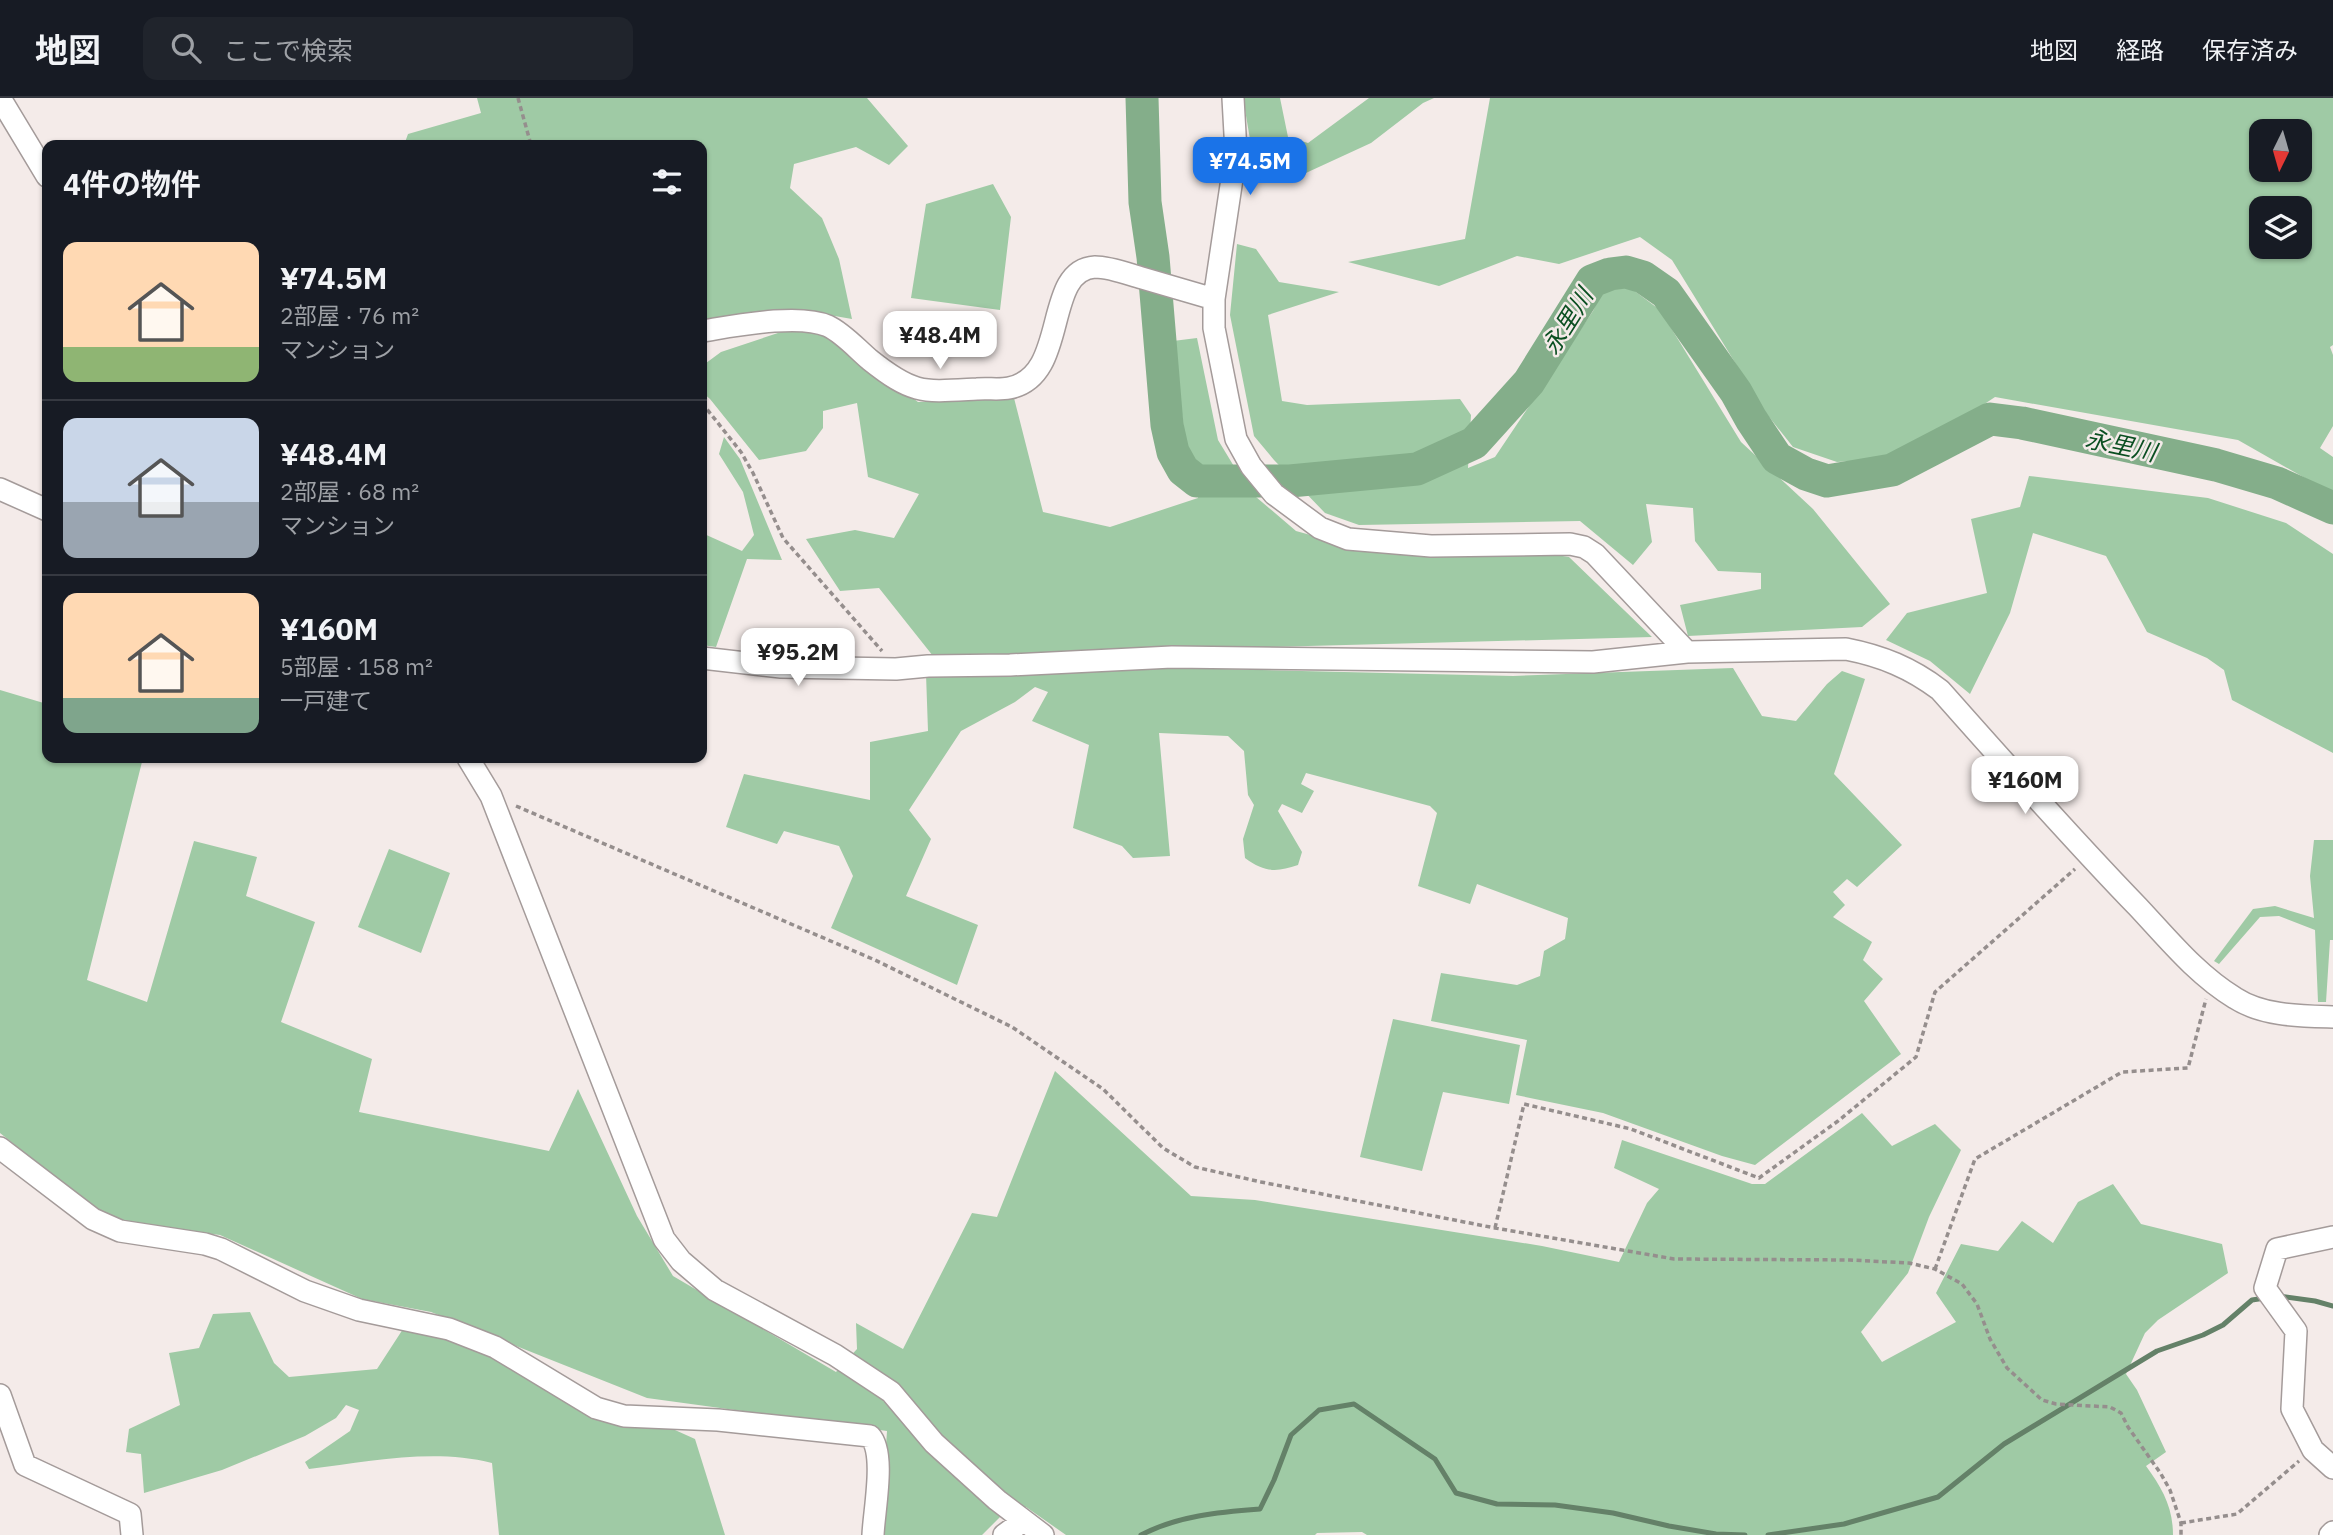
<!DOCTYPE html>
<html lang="ja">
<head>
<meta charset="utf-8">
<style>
  body { margin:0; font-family:"IBM Plex Sans","Noto Sans JP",sans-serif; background:#20242c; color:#f1f3f6; height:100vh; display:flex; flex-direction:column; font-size:26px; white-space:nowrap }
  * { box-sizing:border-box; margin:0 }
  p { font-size:23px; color:#9ea1a6 }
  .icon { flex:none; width:38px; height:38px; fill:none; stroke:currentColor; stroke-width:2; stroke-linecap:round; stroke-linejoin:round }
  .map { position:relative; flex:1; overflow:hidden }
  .drawer { position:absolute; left:42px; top:42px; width:665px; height:623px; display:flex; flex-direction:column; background:#171b24; border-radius:14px; box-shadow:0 2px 5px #0004 }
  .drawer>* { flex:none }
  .needle { width:46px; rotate:185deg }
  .tools { position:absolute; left:2249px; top:21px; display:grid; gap:14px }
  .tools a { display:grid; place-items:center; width:63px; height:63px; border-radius:14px; background:#171b24; box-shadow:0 2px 5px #0004; font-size:35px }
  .price { position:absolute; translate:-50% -60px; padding:0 16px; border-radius:14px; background:#fff; color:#222; font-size:23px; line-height:46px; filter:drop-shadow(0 2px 4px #0008) }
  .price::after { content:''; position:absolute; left:50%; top:42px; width:21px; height:16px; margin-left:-10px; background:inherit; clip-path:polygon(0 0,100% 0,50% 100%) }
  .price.selected { background:#1a73e8; color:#fff }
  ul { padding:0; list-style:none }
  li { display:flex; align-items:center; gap:21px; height:175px; padding:0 21px }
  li+li { border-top:2px solid #363941 }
  li span { display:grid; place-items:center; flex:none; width:196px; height:140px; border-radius:14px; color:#555 }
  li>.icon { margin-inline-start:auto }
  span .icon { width:84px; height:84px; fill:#fffc; stroke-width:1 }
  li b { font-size:30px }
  h2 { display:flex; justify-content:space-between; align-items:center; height:84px; padding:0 21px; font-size:30px }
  header { display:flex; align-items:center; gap:42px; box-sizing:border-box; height:98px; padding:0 35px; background:#171b24; border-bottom:2px solid #363941 }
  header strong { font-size:33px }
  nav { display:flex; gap:38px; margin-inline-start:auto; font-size:24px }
  .search { width:490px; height:63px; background:#20242c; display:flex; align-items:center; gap:18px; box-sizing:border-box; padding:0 24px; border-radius:14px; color:#9ea1a6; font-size:26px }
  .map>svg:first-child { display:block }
  .forest { fill:#9fcaa5; fill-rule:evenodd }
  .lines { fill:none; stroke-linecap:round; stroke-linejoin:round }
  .stream { stroke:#648168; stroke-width:5 }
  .river { stroke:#84ae8a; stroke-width:33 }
  .street-casing { stroke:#a49b9a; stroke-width:24 }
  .path { stroke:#958e8d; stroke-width:3.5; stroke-dasharray:5 3.5; stroke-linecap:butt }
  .street { stroke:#fff; stroke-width:21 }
  .labels { text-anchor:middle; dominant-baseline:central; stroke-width:5; stroke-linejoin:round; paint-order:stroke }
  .water-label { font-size:24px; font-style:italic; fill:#0a4f21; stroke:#f4ebe9 }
</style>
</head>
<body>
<header>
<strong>地図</strong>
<div class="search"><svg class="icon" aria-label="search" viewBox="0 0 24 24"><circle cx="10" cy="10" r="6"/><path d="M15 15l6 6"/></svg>ここで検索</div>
<nav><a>地図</a><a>経路</a><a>保存済み</a></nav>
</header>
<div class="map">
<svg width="2333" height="1437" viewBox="0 0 2333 1437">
  <rect width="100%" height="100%" fill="#f4ebe9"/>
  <path class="forest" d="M477,0H867L908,48L889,67L856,49L794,66L790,90L822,120L839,161L852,221L806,213L702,227V47H404L408,36L481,15Z
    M1243,0H1280L1288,39L1308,45L1369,0H1434L1423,5L1371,45L1295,80L1253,59Z
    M1490,0H2333V247L2330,249L2333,257V328L2320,350L2333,359V396L2238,342L1995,299L1929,343L1880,361L1837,364L1793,349L1766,315L1672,162L1640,139L1559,166L1517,158L1439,188L1348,164L1465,141ZM2261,33H2300V72H2261ZM2261,110H2300V149H2261Z
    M993,86L1011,119L1000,212L911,200L926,106Z
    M1237,146L1256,151L1279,184L1339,194L1268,217L1282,303L1307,307L1460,301L1471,317L1468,370L1495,359L1593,213L1604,190L1628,188L1660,212L1741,344L1813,411L1890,506L1862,529L1688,538L1680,507L1761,491V475L1718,473L1695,443L1693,410L1646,406L1652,444L1633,467L1580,423L1359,427L1325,415L1274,362L1254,338L1230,217Z
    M787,232L827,235L918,304L1014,300L1043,414L1110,429L1198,400L1199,373L1187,358L1173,243L1197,240L1218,342L1249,393L1296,433L1361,451L1537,454L1569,459L1652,539L933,558L879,490L840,493L806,441L855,432L894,440L919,396L868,379L857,305L823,313V330L806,353L759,362L710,301L702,294V268L721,254Z
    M724,339L740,361L782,462L747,461L716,549L702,547V435L742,453L754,437L743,394L719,356Z
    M2029,378L2208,400L2286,425L2333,456V655L2232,602L2224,572L2207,560L2147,534L2106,458L2033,435L2010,515L1970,596L1930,563L1886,542L1907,515L1987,495L1971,421L2020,409Z
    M1138,569L1513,578L1733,570L1762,618L1796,623L1827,586L1842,573L1865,581L1834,676L1902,747L1857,789L1847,781L1833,794L1845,807L1833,819L1872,844L1863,862L1883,881L1864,903L1901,956L1755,1067L1722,1058L1603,1015L1516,997L1527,942L1431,923L1441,875L1517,887L1540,878L1544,853L1565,841L1568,820L1477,786L1470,806L1418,788L1437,715L1430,708L1306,675L1301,686L1314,693L1302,715L1282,706L1278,713L1302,754L1298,767C1277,774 1265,775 1245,760L1243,741L1254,707L1248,697L1244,653L1228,638L1159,635L1170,758L1133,760L1122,748L1073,730L1089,647L1032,623L1048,594L1035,589L1015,604L961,633L909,712L931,741L906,798L978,827L957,887L831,830L853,778L839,748L784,733L777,746L726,729L744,676L870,702V644L928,633L926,576Z
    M0,592L47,606V660H143L87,882L147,904L194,743L257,759L246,798L315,824L281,924L372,961L359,1014L549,1053L578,991L637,1118L673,1178L836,1274L857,1251L856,1225L903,1251L972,1115L997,1119L1055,973L1191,1098L1255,1102L1542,1148L1619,1164L1647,1105L1659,1091L1614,1070L1622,1042L1752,1086H1765L1862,1015L1892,1048L1935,1026L1961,1052L1929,1119L1908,1175L1861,1234L1882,1264L1956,1224L1936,1195L1961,1146L1998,1153L2022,1123L2053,1145L2078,1104L2113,1086L2141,1126L2222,1146L2228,1175L2158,1222L2145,1235L2126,1276L2137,1292L2166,1354L2146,1368C2162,1390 2173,1409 2173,1437H1367L1362,1434L1317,1435L1315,1437H1066L1026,1409L1000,1419L982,1437H880L887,1333L647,1300L431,1214L362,1201L220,1137L122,1124L98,1113L0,1035Z
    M2314,742H2333V842H2330L2326,904H2318L2315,832L2279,818L2260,819L2219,866L2214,863L2253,811L2275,808L2314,820L2310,778Z
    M389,751L450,775L421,855L358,829Z
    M1393,921L1520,947L1509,1006L1443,994L1422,1073L1360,1059Z
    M250,1214L274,1265L289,1279L377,1271L403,1231L469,1245L596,1320L675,1332L695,1341L725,1437H499L492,1365C432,1350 369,1364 309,1371L305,1364L350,1333L359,1312L346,1307L336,1320L305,1338L222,1372L144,1395L141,1356L126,1354L129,1331L180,1307L169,1255L199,1250L213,1216Z"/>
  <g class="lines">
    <path class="stream" d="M2278,1198L2315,1203L2333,1208
      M1141,1437C1177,1418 1219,1414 1260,1411L1274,1382L1291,1337L1319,1312L1354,1306L1435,1361L1456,1395L1497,1406L1555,1407L1613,1415L1669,1428L1716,1436L1745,1437
      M1768,1437L1844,1426L1938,1399L2004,1346L2157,1253L2203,1237L2223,1227L2252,1202L2265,1200"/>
    <path class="river" d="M1142,0L1145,104L1153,159L1167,327L1173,354L1183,372L1197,383H1290L1417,371L1474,345L1529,284L1592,183L1610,176L1626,174L1643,179L1666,195L1736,294L1751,321L1777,360L1806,376L1827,383L1892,372L1990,321L2022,325L2216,367L2277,385L2333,410"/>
    <defs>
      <path id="street" d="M0,0L47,78
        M1233,0L1236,54L1214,201V230L1236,341L1251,368L1274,396L1320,430L1348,441L1431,448L1570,446L1584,449L1595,456L1687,554
        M702,233C734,228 799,215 828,228C843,235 857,251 870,262C914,297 923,294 977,291C988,290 999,292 1009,290C1070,279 1042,172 1095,169C1110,169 1128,176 1142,180C1166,187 1190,194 1214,201
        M0,391L47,412
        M702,560L781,569L896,571L928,568L1010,567L1172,559L1593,564L1687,554L1846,551C1882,558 1911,570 1940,592C2005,665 2070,739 2138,809C2168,841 2197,877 2235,900C2263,918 2300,918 2333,919
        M468,660L491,698L664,1141L681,1163L715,1192L835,1257L891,1294L934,1345L997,1402L1043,1437
        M0,1050L93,1121L120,1133L205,1146L221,1151L305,1193L359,1212L449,1231L495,1249L596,1310L624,1318L718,1322L870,1338C886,1355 874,1412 873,1437
        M2333,1139L2277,1151L2265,1190L2296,1233L2292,1311L2313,1352L2333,1370
        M0,1297L25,1367L130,1416L132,1437
        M1004,1437L1023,1423
        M2330,1437L2333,1434"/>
    </defs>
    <use href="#street" class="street-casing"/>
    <path class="path" d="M518,0L531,47
      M702,305L741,354L753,375L783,440L882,553
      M516,708L875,862L1012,929L1103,991L1163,1050L1195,1069L1261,1084L1495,1130L1674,1161L1850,1162L1909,1165L1935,1171L1962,1186L1977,1206L1990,1241L2007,1270L2042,1302L2056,1306L2110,1309L2121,1315L2128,1329L2161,1376L2170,1392L2181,1425V1437
      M1495,1130L1524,1006L1631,1031L1759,1080L1838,1023L1916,959L1935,894L2075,771
      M1935,1171L1975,1061L2122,974L2188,970L2206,901
      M2181,1425L2237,1416L2299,1363"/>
    <use href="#street" class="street"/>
  </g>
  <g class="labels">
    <g class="water-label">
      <text transform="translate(1567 223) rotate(-58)">永里川</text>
      <text transform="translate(2121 347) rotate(12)">永里川</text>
    </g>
  </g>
</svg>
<div class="tools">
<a><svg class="needle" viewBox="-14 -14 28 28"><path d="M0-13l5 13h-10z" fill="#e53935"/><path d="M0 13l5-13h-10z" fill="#9ea1a6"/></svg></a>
<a><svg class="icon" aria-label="layers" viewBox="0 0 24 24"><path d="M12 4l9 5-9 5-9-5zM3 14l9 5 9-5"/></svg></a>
</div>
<b class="price selected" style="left:1250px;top:99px">¥74.5M</b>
<b class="price" style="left:940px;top:273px">¥48.4M</b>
<b class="price" style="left:798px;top:590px">¥95.2M</b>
<b class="price" style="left:2025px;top:718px">¥160M</b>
<section class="drawer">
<h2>4件の物件<svg class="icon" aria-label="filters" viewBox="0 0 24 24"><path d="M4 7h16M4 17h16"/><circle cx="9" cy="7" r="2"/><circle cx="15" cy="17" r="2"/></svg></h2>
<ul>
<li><span style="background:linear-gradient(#ffd9b3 75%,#8fb573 0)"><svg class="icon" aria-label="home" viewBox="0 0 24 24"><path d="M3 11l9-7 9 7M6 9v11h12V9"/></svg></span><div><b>¥74.5M</b><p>2部屋 · 76 m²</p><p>マンション</p></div></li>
<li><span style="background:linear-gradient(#c9d6e8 60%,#9aa5b1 0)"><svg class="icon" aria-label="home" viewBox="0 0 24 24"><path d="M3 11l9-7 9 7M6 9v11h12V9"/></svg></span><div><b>¥48.4M</b><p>2部屋 · 68 m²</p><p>マンション</p></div></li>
<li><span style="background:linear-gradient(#ffd9b3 75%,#7fa58c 0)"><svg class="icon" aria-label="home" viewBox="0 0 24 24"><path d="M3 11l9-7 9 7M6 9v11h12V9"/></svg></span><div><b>¥160M</b><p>5部屋 · 158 m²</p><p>一戸建て</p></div></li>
</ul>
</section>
</div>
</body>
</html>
